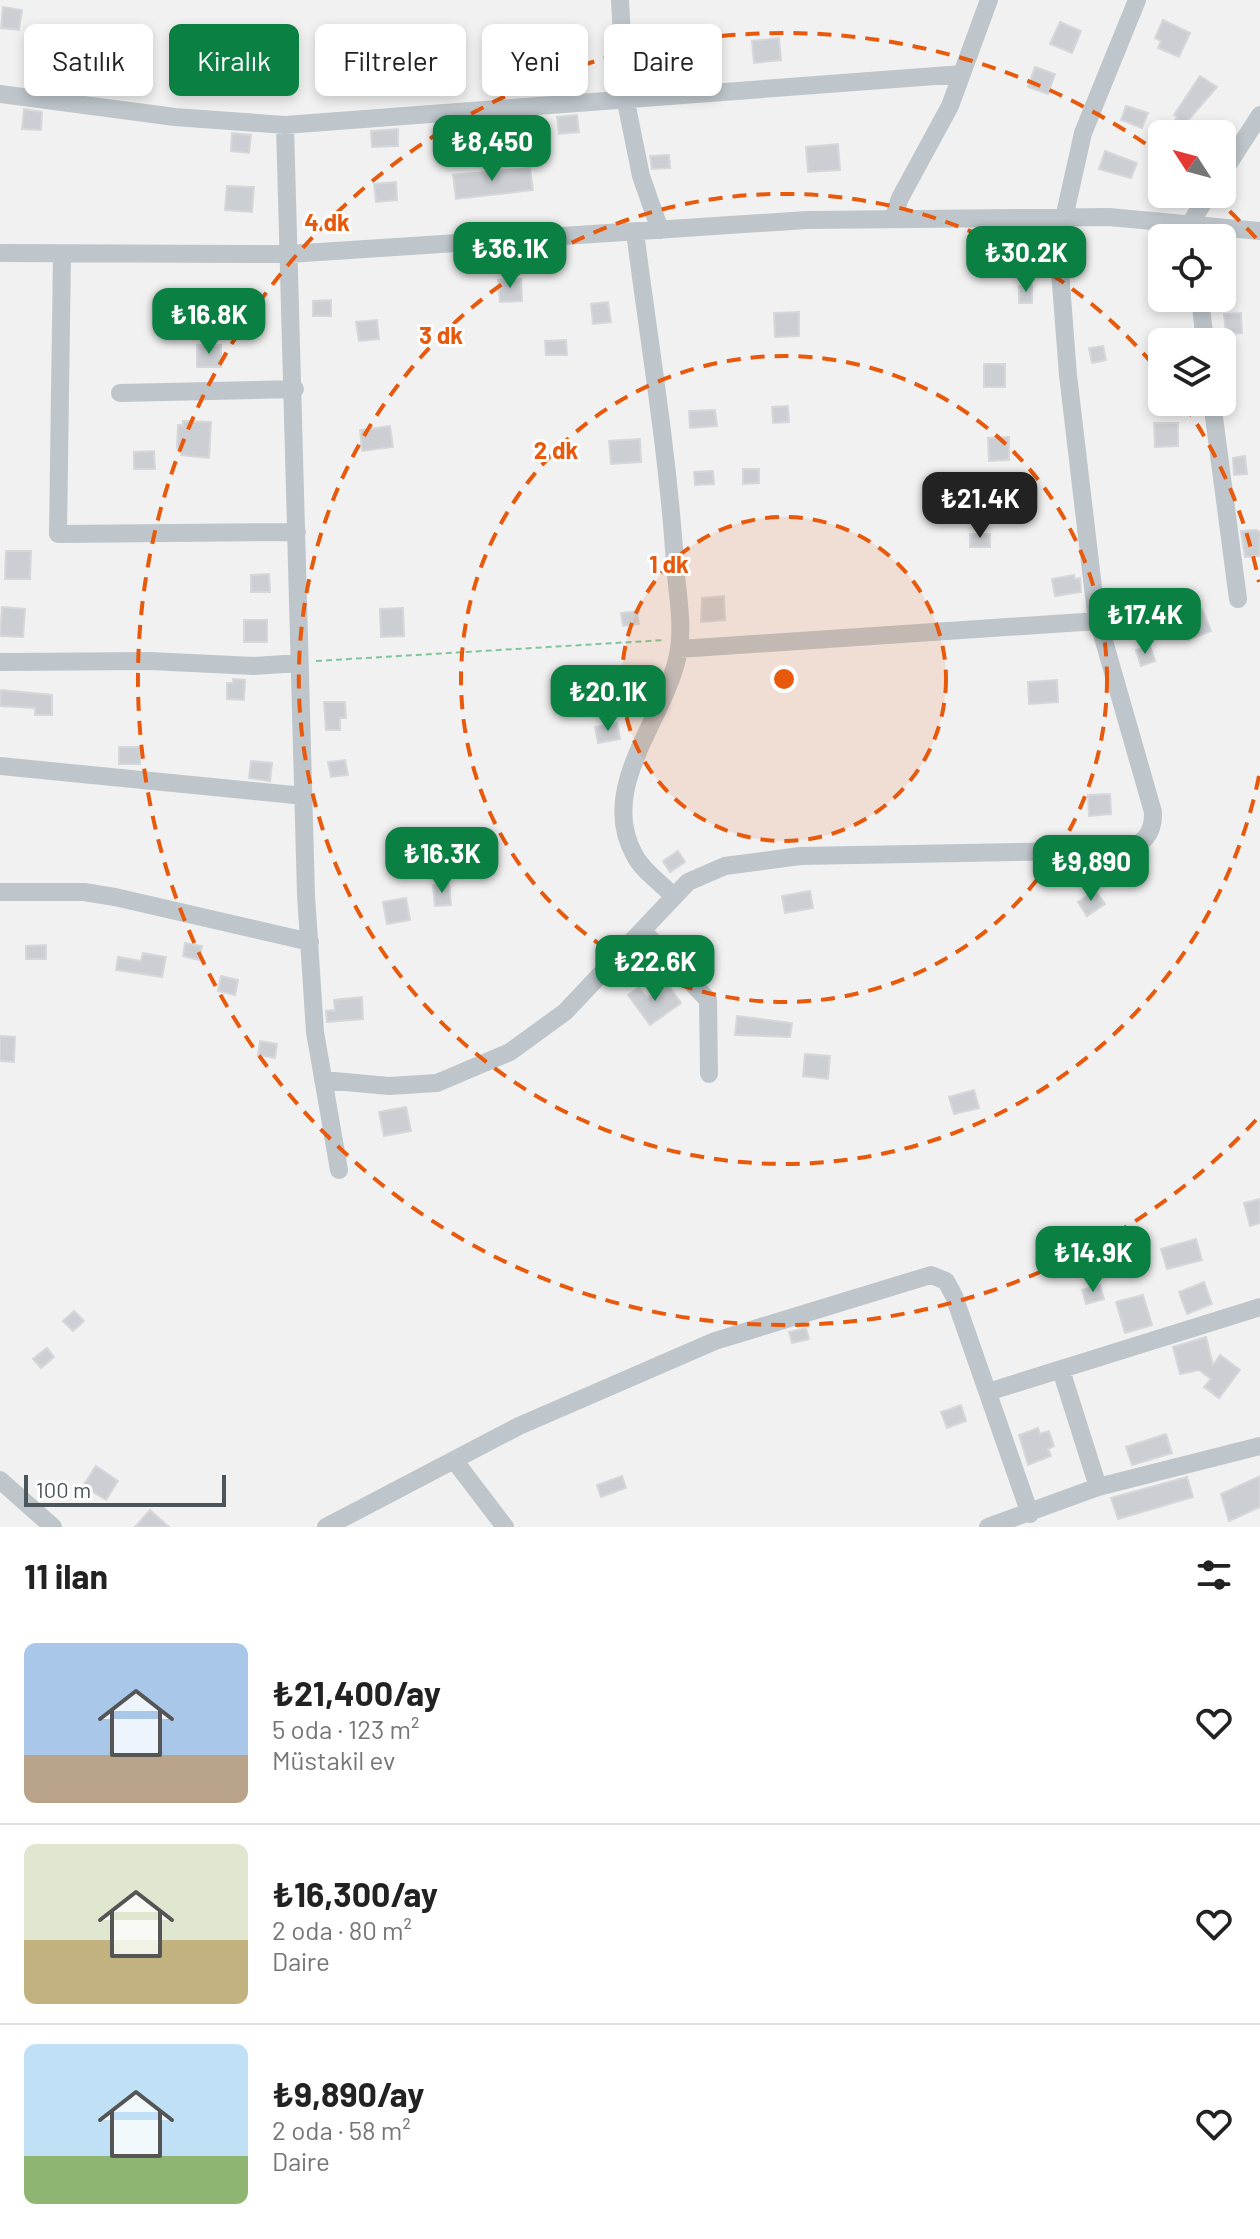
<!DOCTYPE html>
<html lang="tr">
<head>
<meta charset="utf-8">
<style>
  body { margin:0; font-family:Barlow,sans-serif; background:#f2f2f2; color:#222; height:100vh; display:flex; flex-direction:column; font-size:30px; white-space:nowrap }
  * { box-sizing:border-box; margin:0 }
  p { font-size:26px; color:#767676 }
  .icon { flex:none; width:44px; height:44px; fill:none; stroke:currentColor; stroke-width:2; stroke-linecap:round; stroke-linejoin:round }
  .map { position:relative; height:1527px; overflow:hidden }
  .panel { display:flex; flex-direction:column; background:#fff; flex:1 }
  .panel>* { flex:none }
  .banner { position:absolute; left:24px; top:24px; width:800px; height:72px; display:flex; gap:16px }
  .needle { width:52px; rotate:306deg }
  .fabs { position:absolute; left:1148px; top:120px; display:grid; gap:16px }
  .fabs a { display:grid; place-items:center; width:88px; height:88px; border-radius:12px; background:#fff; box-shadow:0 4px 12px #0003; font-size:40px }
  .scale { position:absolute; left:24px; bottom:20px; width:202px; box-sizing:border-box; padding-left:8px; border:4px solid #4a555c; border-top:0; font-size:22px; line-height:28px; white-space:nowrap; color:#4a555c; -webkit-text-stroke:6px #fff; paint-order:stroke }
  .price { position:absolute; translate:-50% -68px; padding:0 18px; border-radius:16px; background:#0b8043; color:#fff; font-size:26px; line-height:52px; filter:drop-shadow(0 2px 4px #0008) }
  .price::after { content:''; position:absolute; left:50%; top:48px; width:24px; height:18px; margin-left:-12px; background:inherit; clip-path:polygon(0 0,100% 0,50% 100%) }
  .price.active { background:#222; color:#fff }
  ul { padding:0; list-style:none }
  li { display:flex; align-items:center; gap:24px; height:200px; padding:0 24px }
  li+li { border-top:2px solid #e0e0e0 }
  li span { display:grid; place-items:center; flex:none; width:224px; height:160px; border-radius:12px; color:#555 }
  li>.icon { margin-inline-start:auto }
  span .icon { width:96px; height:96px; fill:#fffc; stroke-width:1 }
  li b { font-size:34px }
  h2 { display:flex; justify-content:space-between; align-items:center; height:96px; padding:0 24px; font-size:34px }
  .pill { padding:0 28px; border-radius:12px; background:#fff; box-shadow:0 4px 12px #0003; font-size:28px; line-height:72px }
  .pill.active { background:#0b8043; color:#fff }
  .map>svg:first-child { display:block }
  .building { fill:#cbced2; stroke:#d5d7db; stroke-width:2 }
  .lines { fill:none; stroke-linecap:round; stroke-linejoin:round }
  .path { stroke:#7fc69d; stroke-width:2; stroke-dasharray:6 4; stroke-linecap:butt }
  .minor { stroke:#bec6cb; stroke-width:18 }
  .ring { fill:none; stroke:#e8590c; stroke-width:4; stroke-dasharray:14 10 }
  .centre { fill:#e8590c; stroke:#fff; stroke-width:4 }
  .ring-label { font-size:24px; text-anchor:middle; font-weight:bold; fill:#e8590c; stroke:#fff; stroke-width:6; stroke-linejoin:round; paint-order:stroke }
</style>
</head>
<body>
<div class="map">
<svg width="1260" height="1527" viewBox="0 0 1260 1527">
  <rect width="100%" height="100%" fill="#f2f1f1"/>
  <path class="building" d="M3,7L22,10L19,30L1,28Z
    M1163,20L1190,33L1179,57L1158,48L1161,41L1155,38Z
    M1060,22L1081,31L1072,53L1050,44Z
    M779,38L781,60L754,63L752,41Z
    M1035,67L1055,74L1048,94L1028,87Z
    M1200,76L1217,87L1184,125L1199,134H1168L1177,117L1174,115Z
    M1126,106L1148,113L1142,128L1121,120Z
    M24,109L42,112L41,130L22,129Z
    M577,115L579,132L559,134L557,117Z
    M398,129V146L372,147L371,131Z
    M232,133L251,135L249,153L231,151Z
    M838,144L840,170L808,172L806,147Z
    M1105,151L1137,163L1131,178L1099,169Z
    M669,155L670,168L652,169L650,156Z
    M530,168L533,190L456,199L453,175Z
    M396,182L397,200L376,202L374,184Z
    M227,186L254,187L252,212L225,210Z
    M521,279L522,301L500,302L498,280Z
    M1032,285V303H1019V286Z
    M331,300V316H313V301Z
    M608,302L611,322L593,324L591,304Z
    M799,312V336L775,337L774,313Z
    M1241,313L1242,333L1226,334L1224,314Z
    M377,320L379,339L359,341L356,322Z
    M566,340L567,355H546L545,341Z
    M197,345H221V367H197Z
    M1103,346L1106,360L1092,363L1089,348Z
    M984,364H1005V387H984Z
    M788,406L789,422L773,423L772,407Z
    M715,410L717,426L690,428L689,411Z
    M183,421L211,422L209,458L181,455L182,449L177,448L178,425H183Z
    M1154,423H1178V446L1155,447Z
    M390,426L393,447L362,451L360,430Z
    M1009,437V460L989,461L988,438Z
    M640,439L641,462L611,464L609,441Z
    M154,451L155,469H134V452Z
    M1245,456L1247,474L1234,475L1233,458Z
    M743,469H759V483L743,484Z
    M713,471L714,484L695,485L694,472Z
    M1256,530L1260,532V556L1245,557L1241,531Z
    M970,534H990V547H970Z
    M6,551H31L30,579H5Z
    M269,574L270,592H251V575Z
    M1074,575L1075,579L1080,578L1081,592L1055,596L1052,579Z
    M724,596L725,620L701,622L702,598Z
    M2,607L25,609L23,637L0,636Z
    M403,608L404,636L381,637L380,609Z
    M1202,609L1211,631L1188,640L1180,618Z
    M637,611L639,624L623,626L621,613Z
    M244,620H267V642H244Z
    M1150,646L1155,661L1141,666L1136,650Z
    M233,679L245,680L244,700L227,699V683H233Z
    M1057,680L1058,702L1029,704L1028,682Z
    M1,690L52,695V715H35V708L0,706Z
    M324,702H345L346,718H340V730H326Z
    M617,723L620,739L598,743L595,727Z
    M119,747H141L140,764H119Z
    M345,760L348,775L331,777L328,762Z
    M251,761L272,763L270,781L249,778Z
    M1110,794L1111,814L1089,816L1088,795Z
    M678,851L685,862L670,872L663,861Z
    M449,883L451,905L435,906L433,885Z
    M1095,890L1105,904L1087,916L1078,902Z
    M810,891L813,908L785,913L782,896Z
    M406,898L410,920L387,924L383,902Z
    M185,943L202,946L199,960L183,956Z
    M46,945V959H26V946Z
    M143,953L166,957L162,977L116,970L118,957L141,961Z
    M221,976L238,980L235,995L218,991Z
    M667,983L681,1003L650,1025L628,995L639,987L647,998Z
    M362,997L363,1019L327,1022L326,1011L335,1010L334,1000Z
    M737,1016L792,1023L790,1037L735,1035Z
    M0,1036L15,1037L14,1062L0,1061Z
    M260,1041L277,1044L275,1058L258,1055Z
    M805,1054L830,1056L828,1079L803,1076Z
    M974,1090L979,1108L954,1114L949,1097Z
    M406,1107L411,1131L384,1136L379,1112Z
    M1260,1199V1223L1250,1226L1244,1203Z
    M1196,1239L1202,1260L1167,1269L1161,1249Z
    M1204,1282L1212,1304L1187,1314L1179,1292Z
    M1100,1285L1104,1299L1086,1304L1082,1290Z
    M1143,1295L1152,1325L1125,1333L1116,1302Z
    M74,1311L84,1321L73,1331L63,1321Z
    M806,1328L809,1339L792,1343L789,1332Z
    M1206,1337L1213,1365L1220,1355L1240,1370L1219,1398L1204,1387L1211,1379L1199,1370L1180,1374L1173,1347Z
    M47,1348L54,1357L41,1368L33,1359Z
    M961,1405L966,1421L947,1428L941,1412Z
    M1038,1428L1040,1434L1049,1431L1054,1446L1048,1449L1051,1456L1028,1465L1019,1435Z
    M1166,1434L1172,1453L1132,1465L1126,1447Z
    M96,1466L118,1481L106,1500L83,1486Z
    M622,1476L626,1488L601,1497L597,1485Z
    M1260,1476V1507L1229,1521L1221,1494Z
    M1187,1477L1193,1497L1118,1519L1111,1498Z
    M150,1510L169,1527H135Z"/>
  <g class="lines">
    <path class="path" d="M316,661L665,640"/>
    <path class="minor" d="M620,0L625,97L641,176L660,230
      M0,94L175,117L285,125L962,74
      M285,125L306,895L315,1032L339,1170
      M1222,174L1260,115
      M893,219L900,198L950,106L989,0
      M635,232C649,342 668,453 675,564C677,591 683,622 679,649C669,716 595,786 635,856C643,871 661,883 673,896
      M1193,238L1191,222L1209,194
      M0,253L289,254L807,220L1109,217L1260,231
      M62,254L58,534L297,532
      M1200,298L1205,342
      M120,393L295,389
      M1212,402L1238,599
      M679,649L1098,621
      M0,662L150,661L254,666L299,663
      M0,766L304,796
      M0,892H84L115,897L310,942
      M643,931L708,1000L709,1074
      M323,1080L389,1086L437,1083L510,1052L565,1012L688,882L725,866L800,856L1123,850C1143,846 1154,833 1153,812L1096,613L1068,375L1058,245L1083,133L1137,0
      M1061,1370L1098,1487
      M988,1392L1260,1307
      M454,1460L505,1527
      M0,1480L53,1527
      M326,1527L519,1426L715,1341L931,1275L946,1281L954,1296L1030,1514
      M988,1527L1098,1487L1260,1446"/>
  </g>
  <circle cx="784" cy="679" r="162" fill="#e8590c" fill-opacity=".12"/>
  <g class="ring">
    <circle cx="784" cy="679" r="162"/>
    <circle cx="784" cy="679" r="323"/>
    <path d="M1259 776A485 485 0 1 1 1161 374M1184 404A485 485 0 0 1 1259 582"/>
    <path d="M1256 1120A646 646 0 1 1 1159 153M1212 195A646 646 0 0 1 1256 238"/>
  </g>
  <circle cx="784" cy="679" r="12" class="centre"/>
  <g class="ring-label">
    <text x="327" y="231">4 dk</text>
    <text x="441" y="344">3 dk</text>
    <text x="556" y="459">2 dk</text>
    <text x="669" y="573">1 dk</text>
  </g>
</svg>
<div class="fabs">
<a><svg class="needle" viewBox="-14 -14 28 28"><path d="M0-13l5 13h-10z" fill="#e53935"/><path d="M0 13l5-13h-10z" fill="#767676"/></svg></a>
<a><svg class="icon" aria-label="locate" viewBox="0 0 24 24"><circle cx="12" cy="12" r="6"/><path d="M12 2v4M12 18v4M2 12h4M18 12h4"/></svg></a>
<a><svg class="icon" aria-label="layers" viewBox="0 0 24 24"><path d="M12 4l9 5-9 5-9-5zM3 14l9 5 9-5"/></svg></a>
</div>
<div class="scale">100 m</div>
<b class="price" style="left:492px;top:183px">₺8,450</b>
<b class="price" style="left:510px;top:290px">₺36.1K</b>
<b class="price" style="left:1026px;top:294px">₺30.2K</b>
<b class="price" style="left:209px;top:356px">₺16.8K</b>
<b class="price active" style="left:980px;top:540px">₺21.4K</b>
<b class="price" style="left:1145px;top:656px">₺17.4K</b>
<b class="price" style="left:608px;top:733px">₺20.1K</b>
<b class="price" style="left:442px;top:895px">₺16.3K</b>
<b class="price" style="left:1091px;top:903px">₺9,890</b>
<b class="price" style="left:655px;top:1003px">₺22.6K</b>
<b class="price" style="left:1093px;top:1294px">₺14.9K</b>
<div class="banner">
<a class="pill">Satılık</a>
<a class="pill active">Kiralık</a>
<a class="pill">Filtreler</a>
<a class="pill">Yeni</a>
<a class="pill">Daire</a>
</div>
</div>
<section class="panel">
<h2>11 ilan<svg class="icon" aria-label="filters" viewBox="0 0 24 24"><path d="M4 7h16M4 17h16"/><circle cx="9" cy="7" r="2"/><circle cx="15" cy="17" r="2"/></svg></h2>
<ul>
<li><span style="background:linear-gradient(#a9c7e8 70%,#b9a48a 0)"><svg class="icon" aria-label="home" viewBox="0 0 24 24"><path d="M3 11l9-7 9 7M6 9v11h12V9"/></svg></span><div><b>₺21,400/ay</b><p>5 oda · 123 m²</p><p>Müstakil ev</p></div><svg class="icon" aria-label="heart" viewBox="0 0 24 24"><path d="M12 20l-8-8c-3-5 5-10 8-4 3-6 11-1 8 4z"/></svg></li>
<li><span style="background:linear-gradient(#dfe7d0 60%,#c2b280 0)"><svg class="icon" aria-label="home" viewBox="0 0 24 24"><path d="M3 11l9-7 9 7M6 9v11h12V9"/></svg></span><div><b>₺16,300/ay</b><p>2 oda · 80 m²</p><p>Daire</p></div><svg class="icon" aria-label="heart" viewBox="0 0 24 24"><path d="M12 20l-8-8c-3-5 5-10 8-4 3-6 11-1 8 4z"/></svg></li>
<li><span style="background:linear-gradient(#bfe0f5 70%,#8fb573 0)"><svg class="icon" aria-label="home" viewBox="0 0 24 24"><path d="M3 11l9-7 9 7M6 9v11h12V9"/></svg></span><div><b>₺9,890/ay</b><p>2 oda · 58 m²</p><p>Daire</p></div><svg class="icon" aria-label="heart" viewBox="0 0 24 24"><path d="M12 20l-8-8c-3-5 5-10 8-4 3-6 11-1 8 4z"/></svg></li>
</ul>
</section>
</body>
</html>
